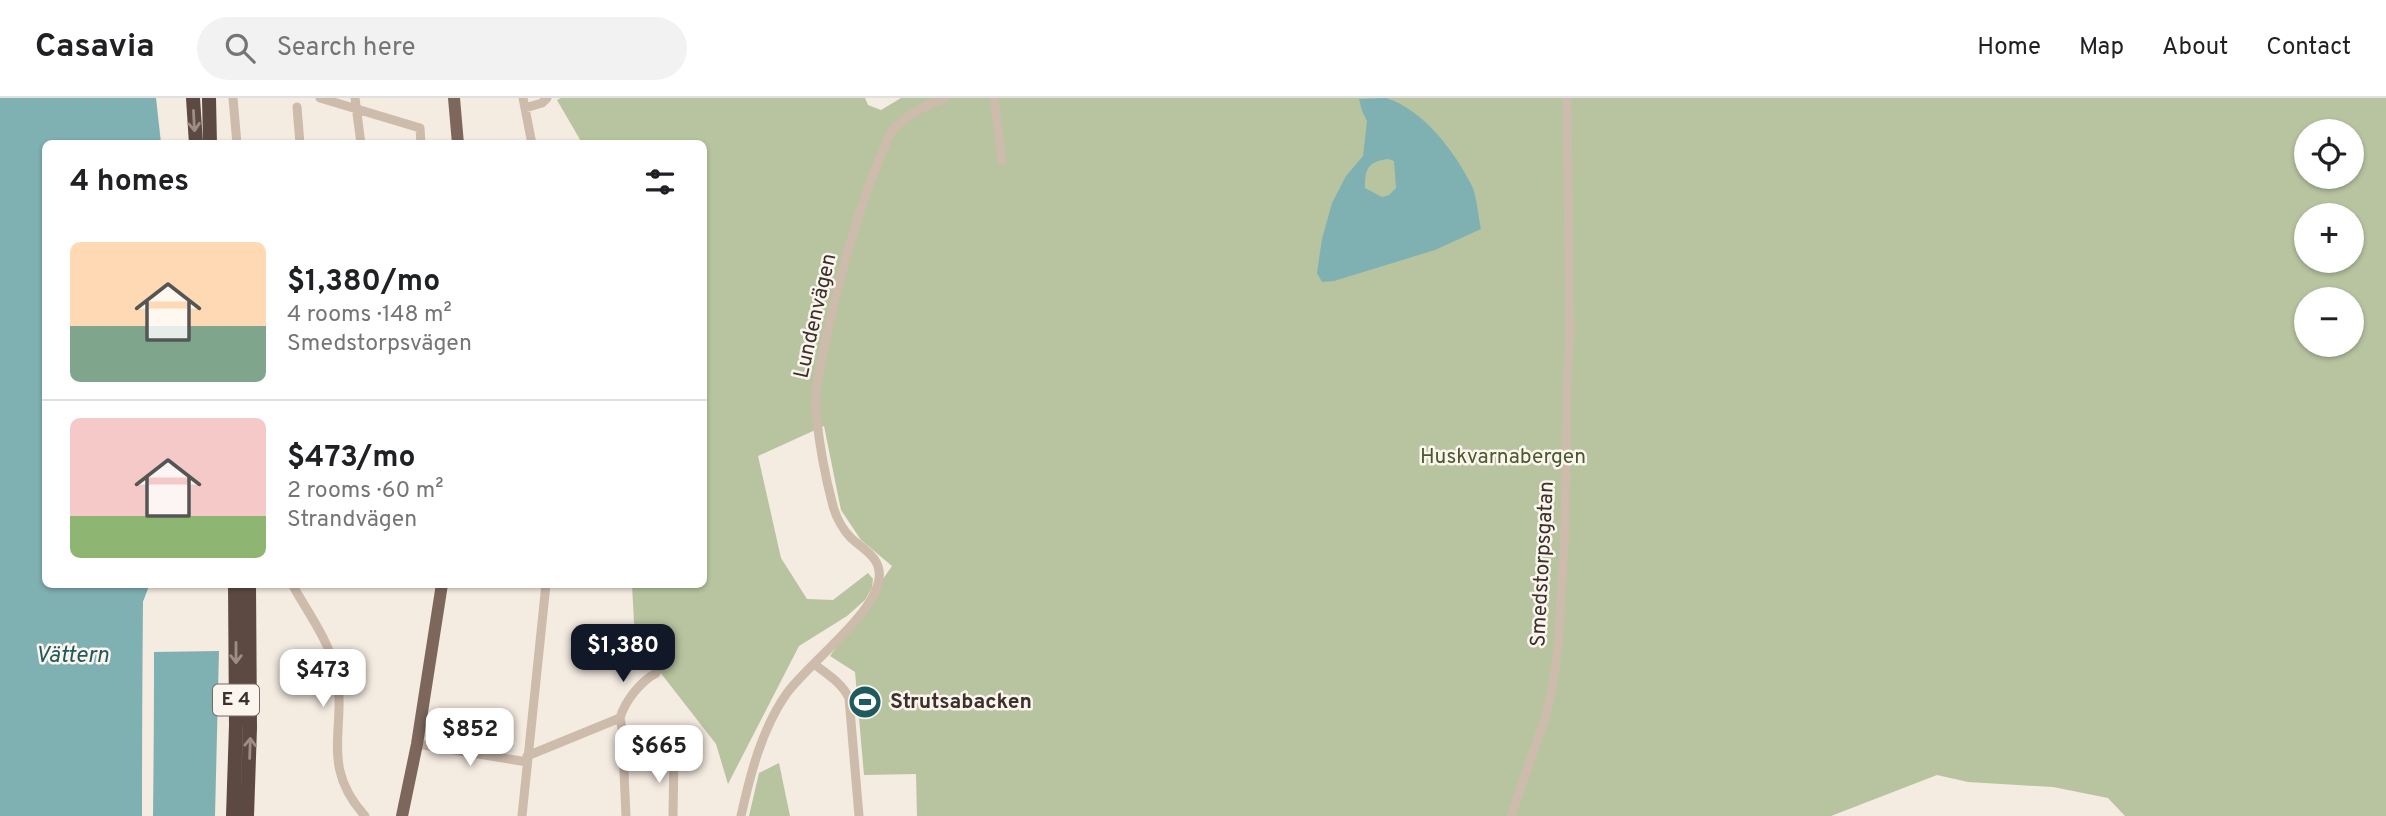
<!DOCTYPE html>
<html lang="en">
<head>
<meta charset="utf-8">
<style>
  body { margin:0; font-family:Overpass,sans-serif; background:#f2f2f2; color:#202124; height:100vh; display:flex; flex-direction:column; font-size:26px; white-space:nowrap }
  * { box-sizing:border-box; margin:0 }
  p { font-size:23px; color:#757577 }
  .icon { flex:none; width:38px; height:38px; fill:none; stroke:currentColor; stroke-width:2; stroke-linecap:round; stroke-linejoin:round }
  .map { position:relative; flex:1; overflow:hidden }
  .side { position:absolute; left:42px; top:42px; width:665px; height:448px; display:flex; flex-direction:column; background:#fff; border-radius:10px; box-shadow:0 2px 5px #0004 }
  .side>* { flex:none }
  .fabs { position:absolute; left:2294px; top:21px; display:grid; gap:14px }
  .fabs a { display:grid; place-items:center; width:70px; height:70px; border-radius:50%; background:#fff; box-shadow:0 2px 5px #0004; font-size:35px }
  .price { position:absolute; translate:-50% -60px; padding:0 16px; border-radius:14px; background:#fff; color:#222; font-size:23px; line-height:46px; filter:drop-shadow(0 2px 4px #0008) }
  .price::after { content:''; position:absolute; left:50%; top:42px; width:21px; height:16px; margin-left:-10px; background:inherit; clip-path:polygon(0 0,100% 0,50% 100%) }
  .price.current { background:#111827; color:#fff }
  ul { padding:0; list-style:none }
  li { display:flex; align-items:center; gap:21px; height:175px; padding:0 28px }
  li+li { border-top:2px solid #e0e0e0 }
  li span { display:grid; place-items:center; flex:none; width:196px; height:140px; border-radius:10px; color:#555 }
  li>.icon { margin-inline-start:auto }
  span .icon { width:84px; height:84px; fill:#fffc; stroke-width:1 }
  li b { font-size:30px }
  h2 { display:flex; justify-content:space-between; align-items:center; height:84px; padding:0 28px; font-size:30px }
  header { display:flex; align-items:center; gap:42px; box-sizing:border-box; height:98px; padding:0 35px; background:#fff; border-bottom:2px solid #e0e0e0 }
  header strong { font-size:33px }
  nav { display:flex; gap:38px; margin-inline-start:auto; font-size:24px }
  .search { width:490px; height:63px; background:#f2f2f2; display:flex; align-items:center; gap:18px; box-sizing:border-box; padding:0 24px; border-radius:38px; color:#757577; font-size:26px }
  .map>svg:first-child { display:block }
  .green { fill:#b8c4a0; fill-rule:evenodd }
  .water { fill:#7fb0b2; fill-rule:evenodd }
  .pier { fill:#f4ebe1 }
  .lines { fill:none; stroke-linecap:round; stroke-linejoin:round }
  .minor { stroke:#cdbbac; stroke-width:9 }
  .major { stroke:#7d675c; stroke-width:12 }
  .highway { stroke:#5c4a42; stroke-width:14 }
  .oneway { stroke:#9c8e87 }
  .labels { text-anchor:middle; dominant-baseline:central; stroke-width:5; stroke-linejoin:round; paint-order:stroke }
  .shield { fill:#fbf5ee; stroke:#756b66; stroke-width:2 }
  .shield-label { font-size:19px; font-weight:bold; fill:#3b302b }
  .street-label { font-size:21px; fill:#3b302b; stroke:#fbf5ee }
  .park-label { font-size:21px; fill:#4a5a2e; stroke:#fbf5ee }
  .poi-label { font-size:21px; font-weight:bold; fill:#3b302b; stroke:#fbf5ee; text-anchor:start }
  .water-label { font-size:23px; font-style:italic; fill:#1f5a5e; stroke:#fbf5ee }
</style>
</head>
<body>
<header>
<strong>Casavia</strong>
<div class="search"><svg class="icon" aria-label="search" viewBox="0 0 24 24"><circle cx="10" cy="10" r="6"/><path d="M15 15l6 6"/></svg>Search here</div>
<nav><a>Home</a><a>Map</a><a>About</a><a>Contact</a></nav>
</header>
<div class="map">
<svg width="2386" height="718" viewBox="0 0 2386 718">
  <rect width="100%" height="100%" fill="#f4ebe1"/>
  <path class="green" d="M561,0H865L868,7L881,12L901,0H2386V718H2125L2108,700L2053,689L1968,684L1937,677L1831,718H917L916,676L864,677L855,574L830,558L892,468L861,442L841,412L824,328L758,358L781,460L807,501L833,502L868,475L873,481L872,490L865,502L847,518L799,548L728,686L716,646L635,542L632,487L704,486V46L582,45L557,2ZM2306,33H2352V79H2306ZM2306,117H2352V163H2306ZM2306,201H2352V247H2306Z
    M779,665L790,718H749L759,675Z"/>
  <path class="water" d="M0,0H156L161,45L46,46V486L151,487L143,504L142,718H0Z
    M1386,0C1424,12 1455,54 1472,88C1477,100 1478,117 1481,131L1435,152L1334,183L1322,184L1317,175L1322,141L1332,105L1346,78L1363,58L1367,23L1362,13L1359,1ZM1388,61L1394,63L1396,90L1389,97L1382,99L1365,90C1365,70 1368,64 1388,61Z
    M219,553L215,718H153L154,554Z"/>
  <path class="pier" d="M154,486L148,496L147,504L146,718H142L143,504L149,488Z
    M154,550L153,718H150V554Z"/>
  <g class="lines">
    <path class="minor" d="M233,0L237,46
      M320,0L420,30L421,46
      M355,0L361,46
      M523,0L532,46
      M994,0L1002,63
      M297,9L300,46
      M525,10L542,5L547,0
      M292,486C308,515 328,541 336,573C348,629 318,666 365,718
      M814,566C827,576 842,585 849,600L859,718
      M620,620L622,630L626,718
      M620,620C625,603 640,584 656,575
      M417,646L527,664
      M527,658L620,620
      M522,718L546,486
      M673,718L674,655
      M741,718C750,677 762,630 787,595C810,564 874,517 879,481C882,460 864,452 851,440C843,432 836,419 833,408C825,378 819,345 816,314C814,290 821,265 826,241C841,171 861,99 891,34C907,16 923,9 945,0
      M1511,718L1545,620L1552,592L1558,549L1565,431L1567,283L1570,237L1567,0"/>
    <path class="major" d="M454,0L458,46
      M402,718L417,646L442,486"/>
    <path class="highway" d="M193,0L196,46
      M209,0L210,46
      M233,718L236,627L235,486
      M247,718L250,630L249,486"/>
  </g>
  <defs><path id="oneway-shaft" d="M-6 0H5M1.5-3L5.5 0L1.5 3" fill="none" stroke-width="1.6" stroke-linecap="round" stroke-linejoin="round" transform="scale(1.75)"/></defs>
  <g class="oneway">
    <use href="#oneway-shaft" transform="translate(194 23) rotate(87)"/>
    <use href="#oneway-shaft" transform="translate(236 555) rotate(90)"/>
    <use href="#oneway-shaft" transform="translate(250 650) rotate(-88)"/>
  </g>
  <defs>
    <symbol id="stadium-disc" viewBox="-11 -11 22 22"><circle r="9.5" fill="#1f5a5e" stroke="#fbf5ee"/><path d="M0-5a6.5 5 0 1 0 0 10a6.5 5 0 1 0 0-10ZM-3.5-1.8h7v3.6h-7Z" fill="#fff"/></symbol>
  </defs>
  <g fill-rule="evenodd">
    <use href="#stadium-disc" x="846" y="585" width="38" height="38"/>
  </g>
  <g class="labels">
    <rect class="shield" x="213" y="586.5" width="46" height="31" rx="5"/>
    <g class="shield-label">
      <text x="236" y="602">E 4</text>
    </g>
    <g class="street-label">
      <text transform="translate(816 218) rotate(-77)">Lundenvägen</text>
      <text transform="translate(1543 466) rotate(-87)">Smedstorpsgatan</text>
    </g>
    <g class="park-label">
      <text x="1503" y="359">Huskvarnabergen</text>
    </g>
    <g class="poi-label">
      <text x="890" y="604">Strutsabacken</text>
    </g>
    <g class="water-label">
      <text x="72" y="558">Vättern</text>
    </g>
  </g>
</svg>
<div class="fabs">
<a><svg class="icon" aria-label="locate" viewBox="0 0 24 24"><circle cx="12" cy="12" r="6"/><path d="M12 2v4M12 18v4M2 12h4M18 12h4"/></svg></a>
<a>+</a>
<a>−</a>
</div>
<b class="price current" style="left:623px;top:586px">$1,380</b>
<b class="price" style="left:323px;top:611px">$473</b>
<b class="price" style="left:470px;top:670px">$852</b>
<b class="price" style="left:659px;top:687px">$665</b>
<section class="side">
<h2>4 homes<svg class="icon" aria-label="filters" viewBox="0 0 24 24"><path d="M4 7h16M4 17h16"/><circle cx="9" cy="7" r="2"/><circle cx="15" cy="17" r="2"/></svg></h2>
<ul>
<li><span style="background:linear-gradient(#ffd9b3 60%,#7fa58c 0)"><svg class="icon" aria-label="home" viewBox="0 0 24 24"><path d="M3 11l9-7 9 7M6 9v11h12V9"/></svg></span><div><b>$1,380/mo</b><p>4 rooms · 148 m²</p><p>Smedstorpsvägen</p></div></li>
<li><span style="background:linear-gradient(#f6c9c9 70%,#8fb573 0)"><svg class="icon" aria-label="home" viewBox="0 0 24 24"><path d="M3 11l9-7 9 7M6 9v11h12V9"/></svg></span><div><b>$473/mo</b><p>2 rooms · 60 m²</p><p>Strandvägen</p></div></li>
</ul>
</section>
</div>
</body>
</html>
